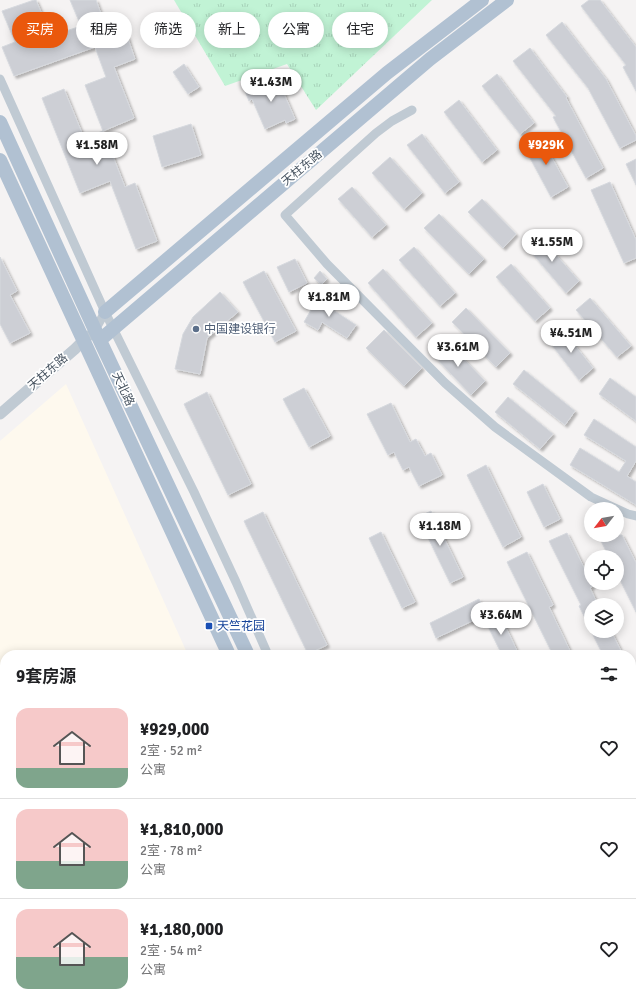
<!DOCTYPE html>
<html lang="zh">
<head>
<meta charset="utf-8">
<style>
  body { margin:0; font-family:Signika,"Noto Sans SC",sans-serif; background:#f6f6f6; color:#202124; height:100vh; display:flex; flex-direction:column; font-size:15px; white-space:nowrap }
  * { box-sizing:border-box; margin:0 }
  p { font-size:13px; color:#757577 }
  .icon { flex:none; width:22px; height:22px; fill:none; stroke:currentColor; stroke-width:2; stroke-linecap:round; stroke-linejoin:round }
  .map { position:relative; flex:1; overflow:hidden }
  .details { position:absolute; left:0px; top:650px; width:636px; height:356px; display:flex; flex-direction:column; background:#fff; border-radius:16px 16px 0 0; box-shadow:0 2px 10px #0003 }
  .details>* { flex:none }
  .guide { position:absolute; left:12px; top:12px; width:400px; height:36px; display:flex; gap:8px }
  .needle { width:26px; rotate:239deg }
  .buttons { position:absolute; left:584px; top:502px; display:grid; gap:8px }
  .buttons a { display:grid; place-items:center; width:40px; height:40px; border-radius:50%; background:#fff; box-shadow:0 2px 10px #0003; font-size:20px }
  .price { position:absolute; translate:-50% -34px; padding:0 9px; border-radius:14px; background:#fff; color:#222; font-size:13px; line-height:26px; filter:drop-shadow(0 1px 2px #0008) }
  .price::after { content:''; position:absolute; left:50%; top:24px; width:12px; height:9px; margin-left:-6px; background:inherit; clip-path:polygon(0 0,100% 0,50% 100%) }
  .price.current { background:#ea580c; color:#fff }
  ul { padding:0; list-style:none }
  li { display:flex; align-items:center; gap:12px; height:100px; padding:0 16px }
  li+li { border-top:1px solid #e0e0e0 }
  li span { display:grid; place-items:center; flex:none; width:112px; height:80px; border-radius:12px; color:#555 }
  li>.icon { margin-inline-start:auto }
  span .icon { width:48px; height:48px; fill:#fffc; stroke-width:1 }
  li b { font-size:17px }
  h2 { display:flex; justify-content:space-between; align-items:center; height:48px; padding:0 16px; font-size:17px }
  .chip { padding:0 14px; border-radius:18px; background:#fff; box-shadow:0 2px 10px #0003; font-size:14px; line-height:36px }
  .chip.current { background:#ea580c; color:#fff }
  .map>svg:first-child { display:block }
  .commercial { fill:#fef9ee }
  .park { fill:url(#park-tufts) }
  .building { fill:#cdcfd5; stroke:#d6d9de; filter:url(#shadow) }
  .lines { fill:none; stroke-linecap:round; stroke-linejoin:round }
  .minor { stroke:#c0cad3; stroke-width:9 }
  .tertiary { stroke:#c0cad3; stroke-width:11 }
  .primary { stroke:#b1c1d2; stroke-width:14 }
  .service-dot { fill:#5c6f8a; stroke:#fff; stroke-width:1.5 }
  .transit-dot { fill:#1a4fb4; stroke:#fff; stroke-width:1.5 }
  .labels { text-anchor:middle; dominant-baseline:central; stroke-width:3.5; stroke-linejoin:round; paint-order:stroke }
  .street-label { font-size:12px; fill:#495562; stroke:#fff }
  .service-label { font-size:12px; fill:#4e5e75; stroke:#fff; text-anchor:start }
  .transit-label { font-size:12px; fill:#164399; stroke:#fff; text-anchor:start }
</style>
</head>
<body>
<div class="map">
<svg width="636" height="1006" viewBox="0 0 636 1006">
  <defs>
    <pattern id="park-tufts" width="24" height="20" patternUnits="userSpaceOnUse"><rect width="24" height="20" fill="#c1f3d5"/><path d="M3 7l-1-3M5 7V3M7 7l1-3M15 17l-1-3M17 17v-4M19 17l1-3" fill="none" stroke="#a7d2b9"/></pattern>
    <filter id="shadow"><feDropShadow dx="2.5" dy="2.5" stdDeviation="1" flood-color="#0004"/></filter>
  </defs>
  <rect width="100%" height="100%" fill="#f5f3f3"/>
  <path class="commercial" d="M66,384L188,655H5V1001H318L320,1006H0V441Z"/>
  <path class="park" d="M174,0H432L316,110L287,64L225,86Z"/>
  <path class="building" d="M34,0H36L51,36L81,26L70,0H96L111,42L127,36L135,59L114,67L134,118L103,131L85,85L106,77L95,47L14,76L2,47L15,42L2,11Z
    M589,0H600L636,47V91L623,67L626,65L581,6Z
    M562,22L606,79L636,136V140L620,148L588,88L546,35Z
    M530,48L567,97L566,98L603,168L586,178L553,117L556,116L513,61Z
    M184,64L199,87L188,94L173,72Z
    M497,74L534,123L520,134L482,86Z
    M280,76L284,86L281,87L295,119L286,123L285,120L265,129L252,99L249,101L245,91Z
    M64,89L84,138L103,131L125,187L135,183L157,241L136,249L110,181L80,193L42,98Z
    M459,100L497,150L482,162L444,112Z
    M191,124L201,155L162,167L153,136Z
    M422,134L459,182L445,193L407,145Z
    M540,136L568,187L551,197L523,145Z
    M390,157L422,193L404,209L372,173Z
    M636,159V185L626,164Z
    M610,182L636,240V258L624,263L591,190Z
    M352,187L386,225L372,237L338,199Z
    M482,199L516,234L503,248L468,212Z
    M439,214L484,259L469,274L424,228Z
    M538,234L579,281L566,293L525,245Z
    M414,247L455,293L440,306L399,260Z
    M0,257L17,291L10,295L30,333L10,343L0,324Z
    M295,259L307,283L289,292L277,267Z
    M511,264L550,308L535,321L496,277Z
    M383,269L432,323L416,337L368,283Z
    M264,271L296,331L275,342L243,282Z
    M320,271L327,279L321,285L314,278Z
    M220,292L238,312L207,338L200,374L175,369L183,334L193,317Z
    M319,296L333,303L330,308L356,325L347,338L322,322L318,330L304,322Z
    M590,298L631,346L617,357L576,310Z
    M466,308L510,353L496,367L452,322Z
    M562,329L593,368L579,380L548,340Z
    M384,330L422,368L404,386L366,348Z
    M446,340L485,381L471,395L432,354Z
    M524,370L575,411L565,425L513,384Z
    M610,378L636,397V421L599,394Z
    M304,388L330,436L309,447L283,399Z
    M207,392L251,484L228,495L184,404Z
    M508,397L553,434L540,449L495,412Z
    M391,403L410,442L416,439L425,456L431,453L442,475L419,486L409,467L403,470L394,452L388,455L367,414Z
    M594,419L636,447V461L627,476L636,482V505L570,465L580,448L619,472L626,461L584,435Z
    M486,465L521,537L503,547L467,475Z
    M543,484L560,519L544,527L527,492Z
    M431,511L463,577L450,583L418,517Z
    M263,512L327,645L308,654L244,521Z
    M381,532L415,602L402,608L369,538Z
    M567,533L593,586L590,588L598,605H591V630L579,606L581,605L549,541Z
    M598,535H622L636,563V612L617,574V557H609Z
    M527,552L553,605L549,607L572,655H553L507,562Z
    M479,599L487,614L436,638L430,623Z
    M499,613L519,655H502L485,620Z
    M591,631H611L623,655H603Z"/>
  <g class="lines">
    <path class="minor" d="M0,79L105,312L194,492L236,582L268,655
      M412,110L392,121L376,133L285,215L327,264L445,383L495,427L591,497L628,514L636,516
      M95,330L105,312
      M0,878L5,877
      M0,999L1,1006
      M196,1001L200,1006
      M328,1001L349,1005L360,1002
      M395,1001L396,1006
      M269,1006L281,1001"/>
    <path class="tertiary" d="M0,414L75,349L88,336
      M631,991L636,990
      M579,1006L596,1001"/>
    <path class="primary" d="M0,122L95,330L248,655
      M0,160L229,655
      M105,312L387,73L482,0
      M100,340L430,59L507,0
      M360,1001L361,1006
      M378,1001L380,1006"/>
  </g>
  <circle class="service-dot" cx="196" cy="329" r="4"/>
  <rect class="transit-dot" x="205" y="622" width="8" height="8" rx="2"/>
  <g class="labels">
    <g class="street-label">
      <text transform="translate(302 168) rotate(-40)">天柱东路</text>
      <text transform="translate(48 372) rotate(-41)">天柱东路</text>
      <text transform="translate(123 389) rotate(65)">天北路</text>
    </g>
    <g class="service-label">
      <text x="204" y="329">中国建设银行</text>
    </g>
    <g class="transit-label">
      <text x="217" y="626">天竺花园</text>
    </g>
  </g>
</svg>
<div class="buttons">
<a><svg class="needle" viewBox="-14 -14 28 28"><path d="M0-13l5 13h-10z" fill="#e53935"/><path d="M0 13l5-13h-10z" fill="#757577"/></svg></a>
<a><svg class="icon" aria-label="locate" viewBox="0 0 24 24"><circle cx="12" cy="12" r="6"/><path d="M12 2v4M12 18v4M2 12h4M18 12h4"/></svg></a>
<a><svg class="icon" aria-label="layers" viewBox="0 0 24 24"><path d="M12 4l9 5-9 5-9-5zM3 14l9 5 9-5"/></svg></a>
</div>
<b class="price" style="left:271px;top:103px">¥1.43M</b>
<b class="price" style="left:97px;top:166px">¥1.58M</b>
<b class="price current" style="left:546px;top:166px">¥929K</b>
<b class="price" style="left:552px;top:263px">¥1.55M</b>
<b class="price" style="left:329px;top:318px">¥1.81M</b>
<b class="price" style="left:571px;top:354px">¥4.51M</b>
<b class="price" style="left:458px;top:368px">¥3.61M</b>
<b class="price" style="left:440px;top:547px">¥1.18M</b>
<b class="price" style="left:501px;top:636px">¥3.64M</b>
<div class="guide">
<a class="chip current">买房</a>
<a class="chip">租房</a>
<a class="chip">筛选</a>
<a class="chip">新上</a>
<a class="chip">公寓</a>
<a class="chip">住宅</a>
</div>
<section class="details">
<h2>9套房源<svg class="icon" aria-label="filters" viewBox="0 0 24 24"><path d="M4 7h16M4 17h16"/><circle cx="9" cy="7" r="2"/><circle cx="15" cy="17" r="2"/></svg></h2>
<ul>
<li><span style="background:linear-gradient(#f6c9c9 75%,#7fa58c 0)"><svg class="icon" aria-label="home" viewBox="0 0 24 24"><path d="M3 11l9-7 9 7M6 9v11h12V9"/></svg></span><div><b>¥929,000</b><p>2室 · 52 m²</p><p>公寓</p></div><svg class="icon" aria-label="heart" viewBox="0 0 24 24"><path d="M12 20l-8-8c-3-5 5-10 8-4 3-6 11-1 8 4z"/></svg></li>
<li><span style="background:linear-gradient(#f6c9c9 65%,#7fa58c 0)"><svg class="icon" aria-label="home" viewBox="0 0 24 24"><path d="M3 11l9-7 9 7M6 9v11h12V9"/></svg></span><div><b>¥1,810,000</b><p>2室 · 78 m²</p><p>公寓</p></div><svg class="icon" aria-label="heart" viewBox="0 0 24 24"><path d="M12 20l-8-8c-3-5 5-10 8-4 3-6 11-1 8 4z"/></svg></li>
<li><span style="background:linear-gradient(#f6c9c9 60%,#7fa58c 0)"><svg class="icon" aria-label="home" viewBox="0 0 24 24"><path d="M3 11l9-7 9 7M6 9v11h12V9"/></svg></span><div><b>¥1,180,000</b><p>2室 · 54 m²</p><p>公寓</p></div><svg class="icon" aria-label="heart" viewBox="0 0 24 24"><path d="M12 20l-8-8c-3-5 5-10 8-4 3-6 11-1 8 4z"/></svg></li>
</ul>
</section>
</div>
</body>
</html>
